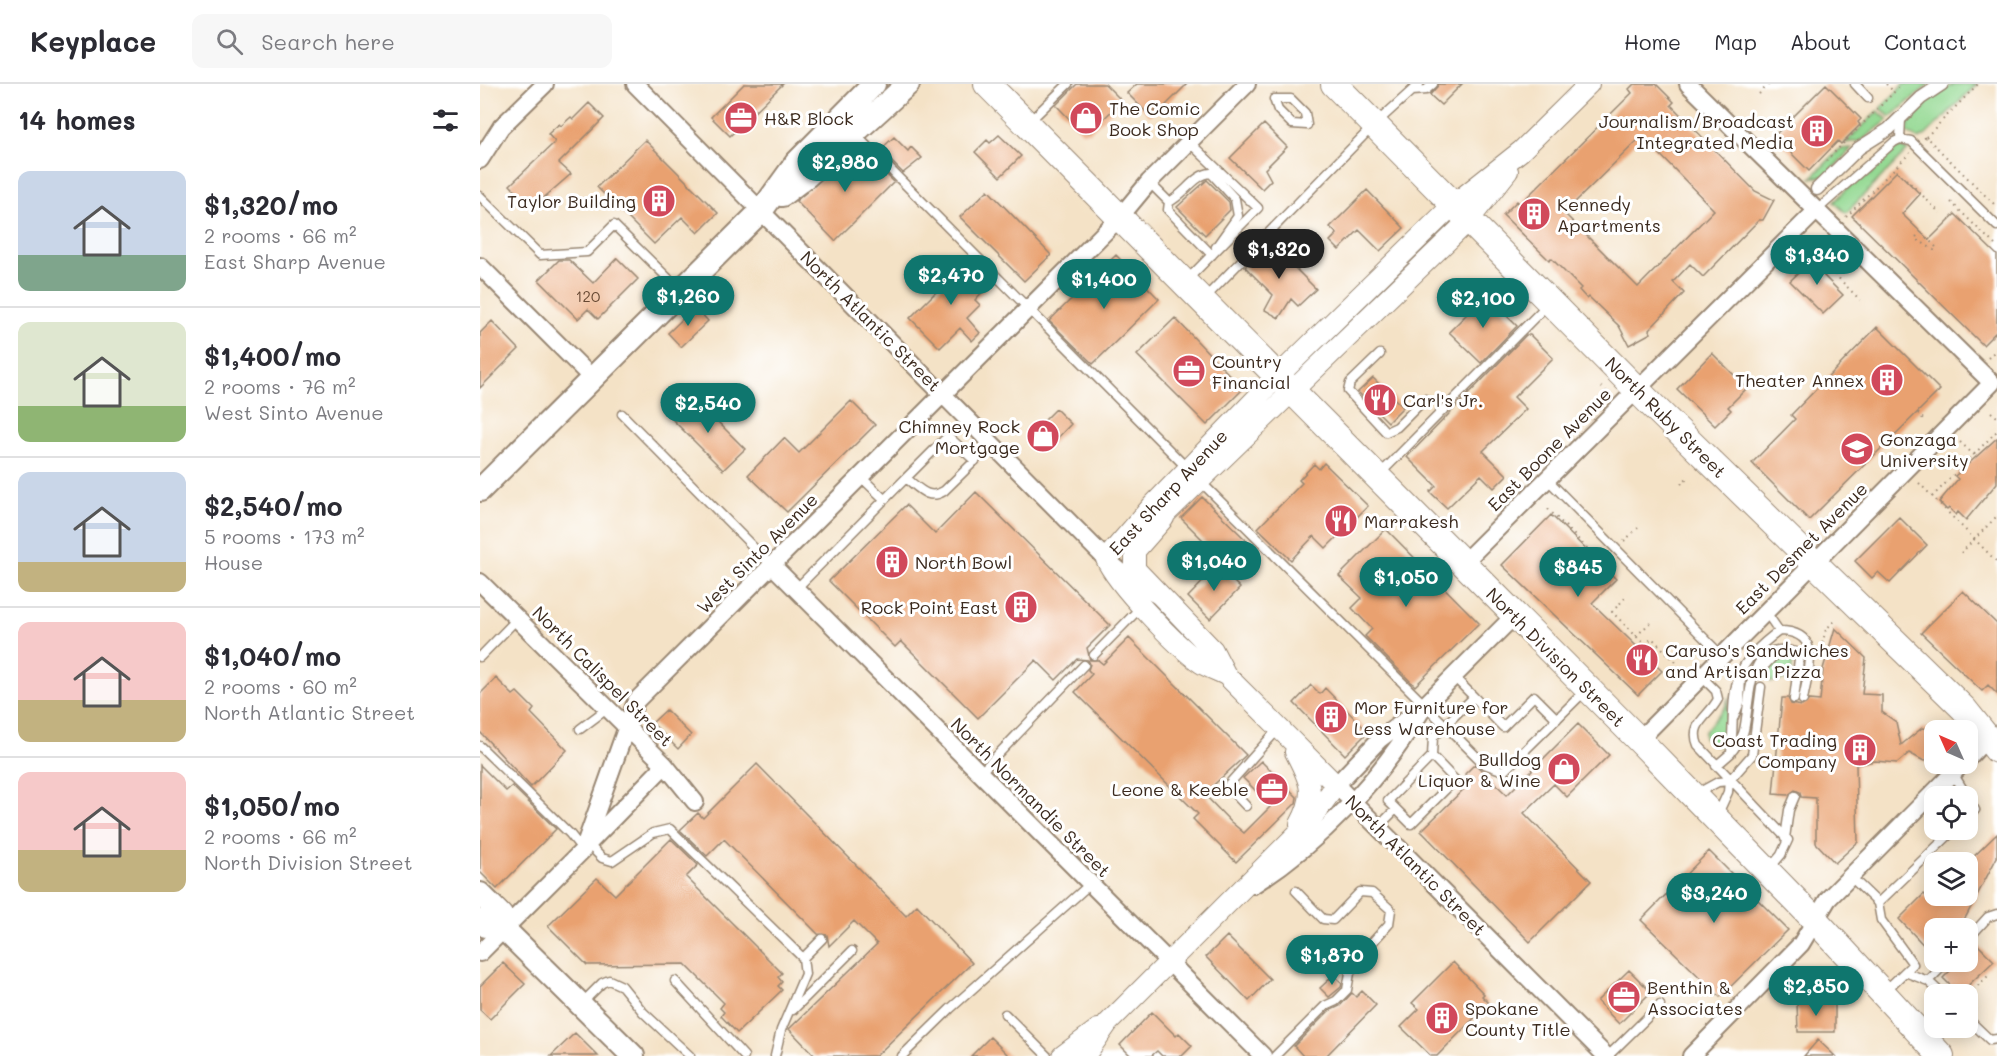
<!DOCTYPE html>
<html lang="en">
<head>
<meta charset="utf-8">
<style>
  body { margin:0; font-family:Mali,sans-serif; background:#f7f7f7; color:#2b2b33; height:100vh; display:flex; flex-direction:column; font-size:22px; white-space:nowrap }
  * { box-sizing:border-box; margin:0 }
  p { font-size:20px; color:#7c7c81 }
  .icon { flex:none; width:33px; height:33px; fill:none; stroke:currentColor; stroke-width:2; stroke-linecap:round; stroke-linejoin:round }
  .map { position:relative; flex:1; overflow:hidden }
  .panel { display:flex; flex-direction:column; background:#fff; width:480px }
  .panel>* { flex:none }
  .needle { width:39px; rotate:315deg }
  .tools { position:absolute; left:1444px; top:636px; display:grid; gap:12px }
  .tools a { display:grid; place-items:center; width:54px; height:54px; border-radius:12px; background:#fff; box-shadow:0 3px 15px #0003; font-size:30px }
  .price { position:absolute; translate:-50% -51px; padding:0 14px; border-radius:21px; background:#0f766e; color:#fff; font-size:20px; line-height:39px; filter:drop-shadow(0 2px 3px #0008) }
  .price::after { content:''; position:absolute; left:50%; top:36px; width:18px; height:14px; margin-left:-9px; background:inherit; clip-path:polygon(0 0,100% 0,50% 100%) }
  .price.on { background:#222; color:#fff }
  ul { padding:0; list-style:none }
  li { display:flex; align-items:center; gap:18px; height:150px; padding:0 18px }
  li+li { border-top:2px solid #e1e1e2 }
  li span { display:grid; place-items:center; flex:none; width:168px; height:120px; border-radius:12px; color:#555 }
  li>.icon { margin-inline-start:auto }
  span .icon { width:72px; height:72px; fill:#fffc; stroke-width:1 }
  li b { font-size:26px }
  h2 { display:flex; justify-content:space-between; align-items:center; height:72px; padding:0 18px; font-size:26px }
  header { display:flex; align-items:center; gap:36px; box-sizing:border-box; height:84px; padding:0 30px; background:#fff; border-bottom:2px solid #e1e1e2 }
  header strong { font-size:28px }
  nav { display:flex; gap:33px; margin-inline-start:auto; font-size:21px }
  .search { width:420px; height:54px; background:#f7f7f7; display:flex; align-items:center; gap:15px; box-sizing:border-box; padding:0 21px; border-radius:12px; color:#7c7c81; font-size:22px }
  main { display:flex; flex:1; min-height:0 }
  .map>svg:first-child { display:block }
  .green { fill:#94d993; stroke:#688258; stroke-width:1.5 }
  .building { fill:#e9a16f; fill-rule:evenodd }
  .lines { fill:none; stroke-linecap:round; stroke-linejoin:round }
  .service-casing { stroke:#988672; stroke-width:11 }
  .pedestrian-casing { stroke:#988672; stroke-width:15 }
  .minor-casing { stroke:#988672; stroke-width:20 }
  .tertiary-casing { stroke:#988672; stroke-width:22 }
  .secondary-casing { stroke:#988672; stroke-width:26 }
  .primary-casing { stroke:#988672; stroke-width:28 }
  .path { stroke:#988672; stroke-width:2; stroke-dasharray:1.5 4.5; stroke-linecap:butt }
  .service { stroke:#fff; stroke-width:8 }
  .pedestrian { stroke:#fff; stroke-width:12 }
  .minor { stroke:#fff; stroke-width:16 }
  .tertiary { stroke:#fff; stroke-width:20 }
  .secondary { stroke:#fff; stroke-width:22 }
  .primary { stroke:#fff; stroke-width:26 }
  .labels { text-anchor:middle; dominant-baseline:central; stroke-width:6; stroke-linejoin:round; paint-order:stroke }
  .number-label { font-size:15px; fill:#664832 }
  .poi-label { font-size:18px; fill:#3b2a1e; stroke:#fff; text-anchor:start }
  .street-label { font-size:18px; fill:#3b2a1e; stroke:#fff }
</style>
</head>
<body>
<header>
<strong>Keyplace</strong>
<div class="search"><svg class="icon" aria-label="search" viewBox="0 0 24 24"><circle cx="10" cy="10" r="6"/><path d="M15 15l6 6"/></svg>Search here</div>
<nav><a>Home</a><a>Map</a><a>About</a><a>Contact</a></nav>
</header>
<main>
<section class="panel">
<h2>14 homes<svg class="icon" aria-label="filters" viewBox="0 0 24 24"><path d="M4 7h16M4 17h16"/><circle cx="9" cy="7" r="2"/><circle cx="15" cy="17" r="2"/></svg></h2>
<ul>
<li><span style="background:linear-gradient(#c9d6e8 70%,#7fa58c 0)"><svg class="icon" aria-label="home" viewBox="0 0 24 24"><path d="M3 11l9-7 9 7M6 9v11h12V9"/></svg></span><div><b>$1,320/mo</b><p>2 rooms · 66 m²</p><p>East Sharp Avenue</p></div></li>
<li><span style="background:linear-gradient(#dfe7d0 70%,#8fb573 0)"><svg class="icon" aria-label="home" viewBox="0 0 24 24"><path d="M3 11l9-7 9 7M6 9v11h12V9"/></svg></span><div><b>$1,400/mo</b><p>2 rooms · 76 m²</p><p>West Sinto Avenue</p></div></li>
<li><span style="background:linear-gradient(#c9d6e8 75%,#c2b280 0)"><svg class="icon" aria-label="home" viewBox="0 0 24 24"><path d="M3 11l9-7 9 7M6 9v11h12V9"/></svg></span><div><b>$2,540/mo</b><p>5 rooms · 173 m²</p><p>House</p></div></li>
<li><span style="background:linear-gradient(#f6c9c9 65%,#c2b280 0)"><svg class="icon" aria-label="home" viewBox="0 0 24 24"><path d="M3 11l9-7 9 7M6 9v11h12V9"/></svg></span><div><b>$1,040/mo</b><p>2 rooms · 60 m²</p><p>North Atlantic Street</p></div></li>
<li><span style="background:linear-gradient(#f6c9c9 65%,#c2b280 0)"><svg class="icon" aria-label="home" viewBox="0 0 24 24"><path d="M3 11l9-7 9 7M6 9v11h12V9"/></svg></span><div><b>$1,050/mo</b><p>2 rooms · 66 m²</p><p>North Division Street</p></div></li>
</ul>
</section>
<div class="map">
<svg width="1517" height="972" viewBox="0 0 1517 972">
  <rect width="100%" height="100%" fill="#fff"/>
  <filter id="ink" filterUnits="userSpaceOnUse"><feTurbulence type="fractalNoise" baseFrequency=".0167" numOctaves="2"/><feDisplacementMap in="SourceGraphic" scale="12" xChannelSelector="R" yChannelSelector="G"/><feConvolveMatrix kernelMatrix="1 2 1 2 8 2 1 2 1" color-interpolation-filters="sRGB"/></filter>
  <filter id="wash" filterUnits="userSpaceOnUse"><feTurbulence type="fractalNoise" baseFrequency=".008" numOctaves="4" result="noise"/><feDisplacementMap in="SourceGraphic" scale="24" xChannelSelector="R" yChannelSelector="G"/><feGaussianBlur stdDeviation="1.35" result="paint"/><feColorMatrix in="noise" values="0 0 0 0 0 0 0 0 0 0 0 0 0 0 0 0 0 1.4 0 .05"/><feComposite in="paint" operator="in"/></filter>
  <g filter="url(#wash)">
    <rect width="100%" height="100%" fill="#f4e2c6"/>
    <path class="green" d="M1424,0H1450L1410,33L1401,24Z
      M1474,0H1497L1446,51L1439,55L1424,47C1432,23 1454,13 1474,0Z
      M1398,27L1408,36L1381,57L1365,59Z
      M1419,62L1428,66L1366,129L1354,118L1372,100L1391,90Z
      M1372,64L1346,92L1331,94L1360,65Z
      M1307,572L1313,575L1311,595L1291,598L1283,589Z
      M1249,613L1245,656L1240,662H1234L1224,653V648L1245,623Z"/>
    <g id="blocks">
      <path class="building" d="M264,0H303L250,52L231,33Z
        M597,0H625L642,17L610,48H602L576,21Z
        M657,0H707L678,29L675,26L670,32L647,9Z
        M959,0H982L961,21L950,11Z
        M1154,0H1176L1194,18L1191,21L1275,107L1294,116L1283,136H1279L1223,193L1210,180L1193,198L1204,209L1169,246L1171,249L1149,261L1139,242L1109,213L1107,215L1099,206L1101,204L1071,174L1069,176L1023,131L1037,117L1040,120L1152,9L1149,5ZM1162,52L1234,126L1158,203L1084,129Z
        M1346,0L1381,35L1378,38L1380,41L1361,60L1358,57L1329,87L1294,52Z
        M109,19L124,34L79,79L91,90L52,124L30,101L75,58L68,50L79,40L81,42L91,33L93,35Z
        M784,40L807,63L785,85L791,96L782,105L750,74Z
        M519,51L541,72L520,93L495,68L507,56L510,59Z
        M414,53L428,67L431,63L442,74L423,89L400,66Z
        M165,56L238,129L218,149L202,133L174,160L117,103Z
        M379,63L414,98L355,157L316,117Z
        M1417,87L1440,110L1422,130L1449,156L1475,130L1517,171V247L1503,261L1372,132Z
        M727,96L749,118L750,126L725,151L697,123Z
        M508,106L571,171L544,197L480,133Z
        M887,106L924,144L900,167L879,146L859,166L850,157L857,150L850,143Z
        M789,158L836,205L818,222L811,215L799,234L785,226L793,211L765,183Z
        M636,171L679,215L613,280L569,237Z
        M1335,173L1348,186L1343,191L1363,211L1343,230L1310,197Z
        M137,174L158,195L118,235L108,225L98,235L59,196L79,176H89L113,199Z
        M480,176L507,203L495,216L500,221L487,234L500,249L492,257L480,244L460,264L430,234L463,201L459,196Z
        M1006,211L1037,242L1001,279L969,248Z
        M215,223L228,237L201,263L188,249Z
        M695,234L763,305L727,341L657,271Z
        M12,237L39,265L0,304V249Z
        M1397,243L1460,306L1329,436L1272,379L1315,335L1311,331Z
        M1046,251H1050L1073,274L1034,313L1046,325L1003,367L1027,391L1014,404L1001,391L967,424L950,408L956,402L927,373Z
        M1232,269L1267,304L1248,323L1251,326L1235,342L1197,305Z
        M893,294L923,323L908,338L878,308Z
        M214,314L265,365L243,386L192,335Z
        M371,317L395,341L307,428L268,391L304,354L319,369Z
        M576,325L591,340L568,364L552,349Z
        M1517,354V399L1486,436L1478,428L1476,431L1469,424L1467,426L1459,418L1478,395L1475,392Z
        M844,379L888,422L846,464L834,452L811,476L778,444L822,399L819,396L834,380L839,385Z
        M496,408L630,541L607,564L610,576H618L623,580L649,554L766,671L724,710L751,738L764,749L791,722L763,694L781,677L817,713L816,719L756,778L713,735L718,730L595,608L612,590L608,586L610,580L608,576L597,575L576,596L556,576L498,634L421,557L415,563L349,497L426,421L455,450Z
        M722,413L767,457L745,478L701,434Z
        M1071,431L1136,495L1112,519L1182,587L1158,611L1022,481Z
        M1419,433L1447,461L1410,499L1398,488L1392,494L1375,477Z
        M906,445L999,539L935,602L885,552L892,545L872,524L882,514L859,492Z
        M738,482L760,504L730,535L708,513Z
        M1483,507L1517,540V610L1508,601L1502,607L1441,549Z
        M1355,544L1386,574L1382,610L1402,611V628L1416,638L1421,661L1442,644L1455,646V675L1444,677L1429,669L1417,679L1395,677L1376,681L1378,758L1355,779L1336,759V714L1321,713L1320,708L1315,706L1308,711L1293,710L1302,614H1308L1311,620L1322,622L1329,616L1340,617L1343,585Z
        M16,594L33,611L37,608L54,625L51,629L87,666L51,703L0,648V610Z
        M831,601L840,610L845,604L888,648L865,671L814,619Z
        M186,626L211,651L198,665L172,639Z
        M1098,640L1129,671L1087,713L1074,700L1044,729L1111,797L1050,858L941,747L992,697L985,690L995,680L1027,711Z
        M277,680L426,832L437,821L492,879L396,972H335L309,945L397,860L374,837L349,862L347,851L338,850L244,755L227,772L200,746L218,729L223,734Z
        M0,681L26,707L32,702L76,745L17,805L0,788Z
        M1517,750V773L1480,844H1455V873L1419,835L1444,810L1450,816L1454,812H1488V778Z
        M191,755L218,781L206,793L302,889L298,893L302,898L298,902L302,906L257,949L241,932L244,928L240,924L244,919L205,880L107,881L68,842L117,794L135,811Z
        M1229,767L1308,846L1240,913L1161,836Z
        M747,852L790,895L769,917L726,873Z
        M1497,860L1514,877L1479,910L1463,894L1479,878H1488V869Z
        M973,878L1004,910L1002,912L1009,919L957,972H951L921,943L939,925L932,919Z
        M23,879L45,900L10,935L0,926V902Z
        M1149,886L1171,908L1139,940L1117,917Z
        M854,891L862,899L861,903L849,913L840,904Z
        M882,907L896,921L846,972H823L814,962L849,927L860,922L872,909L876,913Z
        M1317,918H1355V948H1318Z
        M672,928L696,952L699,949L712,962L702,972H682L677,967L671,972H651L640,961Z
        M95,949L118,972H71Z
        M510,953L529,972H491Z
        M1338,956L1355,972H1324Z"/>
    </g>
  </g>
  <g filter="url(#ink)">
    <use href="#blocks" fill-opacity="0" stroke="#988672" stroke-width="1.5"/>
    <g class="lines">
      <defs>
        <path id="service" d="M1375,0L1388,14
          M932,7L946,6L953,0
          M794,15H811L825,29L827,41L812,40L798,26Z
          M550,37L588,0
          M374,49L708,385
          M1420,55L1421,34
          M669,98L689,118L688,126L732,171
          M0,112L60,171L107,168L134,141L199,205
          M689,118C704,111 715,90 731,89L755,115L758,132L736,163
          M1337,126L1414,58L1420,55L1431,57L1517,142
          M706,197L778,124L709,58
          M723,216L894,41L939,0
          M900,270L870,299L868,307L906,348L917,343L945,315
          M142,330L292,482
          M495,377L470,354H466L426,394C439,404 448,417 464,407L512,360
          M900,390L1068,220
          M381,393L404,415
          M1067,395L1242,572
          M721,398L1004,680L1024,687L1106,606
          M316,505L426,394
          M1286,528L1299,547
          M614,571L662,522
          M0,573L37,535
          M973,592L994,613
          M1222,593L1236,607L1238,615C1229,633 1209,639 1218,661L1308,756L1301,771L1289,785
          M1274,593L1299,566
          M1254,633L1260,618L1261,590
          M100,645L128,624
          M0,662L90,750L102,765
          M1253,666C1257,660 1263,653 1264,646C1271,615 1266,553 1316,568L1319,575L1314,615
          M952,672L953,653L994,613L1023,643L1054,612L1077,635
          M1236,682L1251,669C1256,609 1244,587 1299,547C1344,547 1328,586 1323,616
          M500,689L604,581
          M1473,689L1487,712
          M1249,697L1272,671L1281,603
          M1216,710L1238,698L1249,697L1248,708L1237,732
          M1488,715L1495,726L1488,732
          M766,722L750,705L749,700L799,644
          M898,743L916,725L908,717L952,672L975,696L931,740L916,725
          M1305,754L1309,726L1315,712
          M107,759L122,774L132,777L173,749L190,745L323,874L325,890L301,946L295,972
          M1370,792L1398,819
          M1488,855L1508,833L1517,830
          M323,874L342,855
          M1425,888L1448,897L1462,910
          M195,897L264,972
          M1448,897L1467,878
          M1404,908L1433,880L1401,836L1398,819L1474,746
          M102,919L122,899L129,896L142,902L163,928L210,972
          M313,926L372,867
          M525,930L567,972
          M1488,935L1510,956L1517,955
          M422,972L470,925L610,800
          M795,972L845,922L856,917L867,906L870,889L878,874L909,840L911,826L892,809L880,808L853,836L843,835L816,807
          M1128,972L1180,921"/>
        <path id="pedestrian" d="M1337,105L1379,64L1409,45L1441,14L1462,0"/>
        <path id="minor" d="M155,0L626,475L658,502L679,512
          M0,76L21,43L65,0
          M0,182L112,294
          M983,479L1337,126
          M293,482L783,972
          M0,498L185,681L215,718
          M1035,531L945,621L899,656L856,701L1126,972
          M1159,656L1512,299L1208,0
          M1488,674L1508,653
          M106,762L185,681
          M773,801C840,758 899,697 940,629
          M0,869L103,766L156,617L640,133L669,98L767,0
          M1211,972L1321,860L1348,815L1482,680"/>
        <path id="tertiary" d="M674,441L989,136L1028,87
          M626,475L672,422L798,292L974,120L1041,67L1109,0
          M626,475C636,499 698,564 721,579C729,584 738,587 746,591
          M815,668C830,697 837,709 820,740
          M582,972L618,945
          M605,972L628,939L829,738L856,701L746,591L733,566L655,485V467L684,434"/>
        <path id="secondary" d="M302,111L327,92L428,0
          M0,406L282,126L316,79L394,0
          M0,810L21,831L24,845L153,972
          M0,837L6,842L24,845"/>
        <path id="primary" d="M507,0L1159,656L1335,836L1461,972
          M854,0L1174,323L1484,625L1517,666"/>
      </defs>
      <use href="#service" class="service-casing"/>
      <use href="#pedestrian" class="pedestrian-casing"/>
      <use href="#minor" class="minor-casing"/>
      <use href="#tertiary" class="tertiary-casing"/>
      <use href="#secondary" class="secondary-casing"/>
      <use href="#primary" class="primary-casing"/>
      <path class="path" d="M1406,0L1414,8
        M1279,10L1289,0
        M1446,53L1498,0
        M1444,54L1446,53L1517,123
        M1346,77L1422,0
        M1426,95L1460,129
        M1471,118L1517,163
        M1366,133L1430,69
        M1436,153L1441,148
        M1438,156L1454,166L1457,164L1441,148L1443,146
        M1312,184L1317,188L1335,170L1380,216
        M1344,192L1357,179
        M1508,274L1517,265
        M1121,303L1128,309
        M1511,328L1517,333
        M1438,329L1444,336
        M1480,358L1494,371
        M1439,399L1517,478
        M1201,400L1209,392
        M1452,413L1517,347
        M1068,425L1122,479L1129,472
        M1144,457L1158,444
        M1481,469L1517,432
        M1145,514L1132,528L1165,561L1172,554L1196,578
        M1156,552L1170,539
        M1341,565L1346,545L1355,537
        M1489,910L1510,890"/>
      <use href="#service" class="service"/>
      <use href="#pedestrian" class="pedestrian"/>
      <use href="#minor" class="minor"/>
      <use href="#tertiary" class="tertiary"/>
      <use href="#secondary" class="secondary"/>
      <use href="#primary" class="primary"/>
    </g>
  </g>
  <defs>
    <symbol id="office-disc" viewBox="-11 -11 22 22"><circle r="9.5" fill="#d1495b" stroke="#fff"/><path d="M-6-3h4V-5.5h4V-3h4V5H-6ZM-1-4.5V-3h2v-1.5ZM-6 0V1H6V0Z" fill="#fff"/></symbol>
    <symbol id="shop-disc" viewBox="-11 -11 22 22"><circle r="9.5" fill="#d1495b" stroke="#fff"/><path d="M-5-2.5h2.3a2.7 3.5 0 0 1 5.4 0H5L5.5 6h-11ZM-1.5-2.5h3a1.5 2.3 0 0 0-3 0Z" fill="#fff"/></symbol>
    <symbol id="building-disc" viewBox="-11 -11 22 22"><circle r="9.5" fill="#d1495b" stroke="#fff"/><path d="M-4-6H4V6H1V3H-1V6H-4ZM-2.5-4.3h1.7v1.8h-1.7ZM.8-4.3h1.7v1.8H.8ZM-2.5-1h1.7V.8h-1.7ZM.8-1h1.7V.8H.8Z" fill="#fff"/></symbol>
    <symbol id="restaurant-disc" viewBox="-11 -11 22 22"><circle r="9.5" fill="#d1495b" stroke="#fff"/><path d="M-5-6h1v4h1v-4h1v4h1v-4h1v5L-1.5 .5V6h-2V.5L-5-1ZM5-6V6H3V1.5H1.5Q1.5-4 5-6Z" fill="#fff"/></symbol>
    <symbol id="university-disc" viewBox="-11 -11 22 22"><circle r="9.5" fill="#d1495b" stroke="#fff"/><path d="M0-5L7-2L0 1L-7-2ZM-4 1L0 2.5L4 1V4Q0 6-4 4Z" fill="#fff"/></symbol>
  </defs>
  <g fill-rule="evenodd">
    <use href="#office-disc" x="242" y="15" width="38" height="38"/>
    <use href="#shop-disc" x="587" y="15" width="38" height="38"/>
    <use href="#building-disc" x="1318" y="28" width="38" height="38"/>
    <use href="#building-disc" x="160" y="98" width="38" height="38"/>
    <use href="#building-disc" x="1035" y="111" width="38" height="38"/>
    <use href="#office-disc" x="690" y="268" width="38" height="38"/>
    <use href="#building-disc" x="1388" y="277" width="38" height="38"/>
    <use href="#restaurant-disc" x="881" y="297" width="38" height="38"/>
    <use href="#shop-disc" x="544" y="333" width="38" height="38"/>
    <use href="#university-disc" x="1358" y="346" width="38" height="38"/>
    <use href="#restaurant-disc" x="842" y="418" width="38" height="38"/>
    <use href="#building-disc" x="393" y="459" width="38" height="38"/>
    <use href="#building-disc" x="522" y="504" width="38" height="38"/>
    <use href="#restaurant-disc" x="1143" y="557" width="38" height="38"/>
    <use href="#building-disc" x="832" y="614" width="38" height="38"/>
    <use href="#building-disc" x="1361" y="647" width="38" height="38"/>
    <use href="#shop-disc" x="1065" y="666" width="38" height="38"/>
    <use href="#office-disc" x="773" y="686" width="38" height="38"/>
    <use href="#office-disc" x="1125" y="894" width="38" height="38"/>
    <use href="#building-disc" x="943" y="915" width="38" height="38"/>
  </g>
  <g class="labels">
    <g class="number-label">
      <text x="108" y="212">120</text>
    </g>
    <g class="poi-label">
      <text x="629" y="24">The Comic<tspan x="629" dy="21">Book Shop</tspan></text>
      <text x="284" y="34">H&amp;R Block</text>
      <text x="1314" y="37" text-anchor="end">Journalism/Broadcast<tspan x="1314" dy="21">Integrated Media</tspan></text>
      <text x="156" y="117" text-anchor="end">Taylor Building</text>
      <text x="1077" y="120">Kennedy<tspan x="1077" dy="21">Apartments</tspan></text>
      <text x="732" y="277">Country<tspan x="732" dy="21">Financial</tspan></text>
      <text x="1384" y="296" text-anchor="end">Theater Annex</text>
      <text x="923" y="316">Carl's Jr.</text>
      <text x="540" y="342" text-anchor="end">Chimney Rock<tspan x="540" dy="21">Mortgage</tspan></text>
      <text x="1400" y="355">Gonzaga<tspan x="1400" dy="21">University</tspan></text>
      <text x="884" y="437">Marrakesh</text>
      <text x="435" y="478">North Bowl</text>
      <text x="518" y="523" text-anchor="end">Rock Point East</text>
      <text x="1185" y="566">Caruso's Sandwiches<tspan x="1185" dy="21">and Artisan Pizza</tspan></text>
      <text x="874" y="623">Mor Furniture for<tspan x="874" dy="21">Less Warehouse</tspan></text>
      <text x="1357" y="656" text-anchor="end">Coast Trading<tspan x="1357" dy="21">Company</tspan></text>
      <text x="1061" y="675" text-anchor="end">Bulldog<tspan x="1061" dy="21">Liquor &amp; Wine</tspan></text>
      <text x="769" y="705" text-anchor="end">Leone &amp; Keeble</text>
      <text x="1167" y="903">Benthin &amp;<tspan x="1167" dy="21">Associates</tspan></text>
      <text x="985" y="924">Spokane<tspan x="985" dy="21">County Title</tspan></text>
    </g>
    <g class="street-label">
      <text transform="translate(391 237) rotate(45)">North Atlantic Street</text>
      <text transform="translate(1186 333) rotate(45)">North Ruby Street</text>
      <text transform="translate(1069 365) rotate(-45)">East Boone Avenue</text>
      <text transform="translate(688 408) rotate(-47)">East Sharp Avenue</text>
      <text transform="translate(1321 464) rotate(-45)">East Desmet Avenue</text>
      <text transform="translate(277 469) rotate(-45)">West Sinto Avenue</text>
      <text transform="translate(1076 573) rotate(45)">North Division Street</text>
      <text transform="translate(123 592) rotate(45)">North Calispel Street</text>
      <text transform="translate(551 713) rotate(45)">North Normandie Street</text>
      <text transform="translate(936 781) rotate(45)">North Atlantic Street</text>
    </g>
  </g>
</svg>
<div class="tools">
<a><svg class="needle" viewBox="-14 -14 28 28"><path d="M0-13l5 13h-10z" fill="#e53935"/><path d="M0 13l5-13h-10z" fill="#7c7c81"/></svg></a>
<a><svg class="icon" aria-label="locate" viewBox="0 0 24 24"><circle cx="12" cy="12" r="6"/><path d="M12 2v4M12 18v4M2 12h4M18 12h4"/></svg></a>
<a><svg class="icon" aria-label="layers" viewBox="0 0 24 24"><path d="M12 4l9 5-9 5-9-5zM3 14l9 5 9-5"/></svg></a>
<a>+</a>
<a>−</a>
</div>
<b class="price" style="left:365px;top:109px">$2,980</b>
<b class="price on" style="left:799px;top:196px">$1,320</b>
<b class="price" style="left:1337px;top:202px">$1,340</b>
<b class="price" style="left:471px;top:222px">$2,470</b>
<b class="price" style="left:624px;top:226px">$1,400</b>
<b class="price" style="left:208px;top:243px">$1,260</b>
<b class="price" style="left:1003px;top:245px">$2,100</b>
<b class="price" style="left:228px;top:350px">$2,540</b>
<b class="price" style="left:734px;top:508px">$1,040</b>
<b class="price" style="left:1098px;top:514px">$845</b>
<b class="price" style="left:926px;top:524px">$1,050</b>
<b class="price" style="left:1234px;top:840px">$3,240</b>
<b class="price" style="left:852px;top:902px">$1,870</b>
<b class="price" style="left:1336px;top:933px">$2,850</b>
</div>
</main>
</body>
</html>
